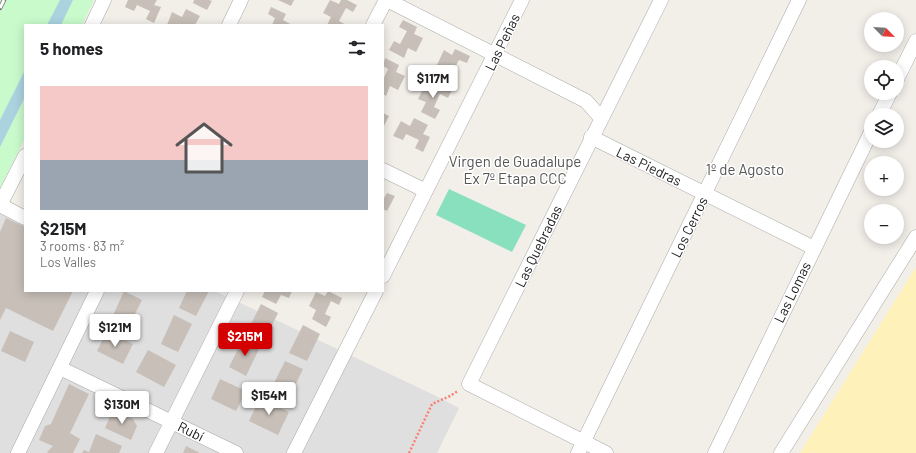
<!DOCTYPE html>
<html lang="en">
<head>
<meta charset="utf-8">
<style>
  body { margin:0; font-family:Barlow,sans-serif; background:#f2f2f2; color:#202124; height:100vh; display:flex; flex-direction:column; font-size:15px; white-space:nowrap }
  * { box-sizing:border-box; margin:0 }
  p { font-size:13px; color:#757577 }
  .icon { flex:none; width:22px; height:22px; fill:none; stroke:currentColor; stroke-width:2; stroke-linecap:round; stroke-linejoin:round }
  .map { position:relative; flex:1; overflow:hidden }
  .details { position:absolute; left:24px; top:24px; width:360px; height:268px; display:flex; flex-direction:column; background:#fff; border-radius:0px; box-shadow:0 2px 10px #0003 }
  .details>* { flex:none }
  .needle { width:26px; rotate:114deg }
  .buttons { position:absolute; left:864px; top:12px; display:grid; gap:8px }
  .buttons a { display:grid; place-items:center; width:40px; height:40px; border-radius:50%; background:#fff; box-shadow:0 2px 10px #0003; font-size:20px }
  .price { position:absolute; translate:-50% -34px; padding:0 9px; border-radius:4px; background:#fff; color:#222; font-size:13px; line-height:26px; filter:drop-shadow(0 1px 2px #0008) }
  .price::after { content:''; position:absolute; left:50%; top:24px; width:12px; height:9px; margin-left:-6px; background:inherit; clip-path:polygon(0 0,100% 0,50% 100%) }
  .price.on { background:#d40000; color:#fff }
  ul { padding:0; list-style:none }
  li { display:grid; align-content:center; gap:8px; height:212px; padding:0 16px }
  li+li { border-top:1px solid #e0e0e0 }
  li span { display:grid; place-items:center; height:124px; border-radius:0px; color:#555 }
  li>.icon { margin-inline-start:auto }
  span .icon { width:72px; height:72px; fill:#fffc; stroke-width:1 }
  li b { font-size:17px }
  h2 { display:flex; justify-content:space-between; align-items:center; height:48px; padding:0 16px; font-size:17px }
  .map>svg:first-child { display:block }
  .residential { fill:#e0dfdf }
  .sand { fill:#fff1ba }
  .park { fill:#c8facc }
  .pitch { fill:#88e0be }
  .water { fill:#aad3df }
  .building { fill:#c7bfb8 }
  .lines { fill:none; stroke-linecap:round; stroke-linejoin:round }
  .street-casing { stroke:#a9a9a9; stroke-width:15 }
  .path { stroke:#fa8072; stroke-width:2.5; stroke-dasharray:2 2; stroke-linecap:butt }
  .street { stroke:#fff; stroke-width:14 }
  .rail-casing { stroke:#707070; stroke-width:4.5 }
  .rail { stroke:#fff; stroke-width:3; stroke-dasharray:9; stroke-linecap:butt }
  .labels { text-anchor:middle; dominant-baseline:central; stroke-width:3; stroke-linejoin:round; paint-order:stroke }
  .street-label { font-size:14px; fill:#222; stroke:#fff }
  .neighbourhood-label { font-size:15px; fill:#555; stroke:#fff }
</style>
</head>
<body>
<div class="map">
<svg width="916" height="453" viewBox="0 0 916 453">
  <rect width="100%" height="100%" fill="#f2efe9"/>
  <path class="residential" d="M6,201L25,211V291H215L434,395L459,408L437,453H0V213Z"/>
  <path class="sand" d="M916,267V453H800Z"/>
  <path class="park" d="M0,0H94L82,25H25V138L0,188Z"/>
  <path class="pitch" d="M449,189L526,225L512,252L436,215Z"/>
  <path class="water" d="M60,0H73L61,25H47Z
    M25,70V97L0,147V120Z"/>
  <path class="building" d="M128,0H157L154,5L161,7L154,23L146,19L150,11L137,5L134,11L125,7Z
    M194,0H209L212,1L207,10L193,3Z
    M278,0H294L291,6Z
    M330,0L339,4L341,0H347L357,5L353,12L346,8L339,21L346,25H327L331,17L323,13Z
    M271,7L286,14L283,20L292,25H272L275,18L268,14Z
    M186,9L200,16L195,25H167L172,12L182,17Z
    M403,20L417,27L414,34L423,38L416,52L408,48L404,58L389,50L394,41L400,44L407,31L399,27Z
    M455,49L470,56L467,63L459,60L452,73L458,76L454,85L439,78L444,68L437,65L444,50L452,55Z
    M385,58L399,65L396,72L405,76L398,90L390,86L386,96L383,94V80L388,69L383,66Z
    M437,83L452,90L448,98L440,94L434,107L440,110L435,119L421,112L426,102L418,99L425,85L434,89Z
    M383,113L389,116L383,128Z
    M414,118L428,125L423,134L430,137L423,152L415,148L419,140L406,134L403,140L393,136L401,121L410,126Z
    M387,193L395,196L387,211L383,209V200Z
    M6,218L25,227V291H73L53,331L6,308L0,320V232Z
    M124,291L142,300L128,328L111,320Z
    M187,291H209L196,316L179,308Z
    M265,291H292L289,298L281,295L276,304L262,297Z
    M328,291L342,298L339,305L331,301L325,314L331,317L326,327L312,319L316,310L309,306L316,292L325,296Z
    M261,304L278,313L265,340L247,332Z
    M174,315L192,324L178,352L161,344Z
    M303,325L320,334L307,361L289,353Z
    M10,331L34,342L25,362L1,351Z
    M107,331L133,344L123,364L97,351Z
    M243,339L260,347L246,376L229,367Z
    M148,350L176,365L164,387L136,372Z
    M285,361L303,369L289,398L271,389Z
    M220,379L246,391L236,411L211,399Z
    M69,384L89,394L70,433L80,439L73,453H48L47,452L53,446L39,440L45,426L51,424Z
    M260,398L289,412L278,435L249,421Z
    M113,410L133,419L137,426L131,440L105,428Z
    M96,434L122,446L119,453H82L84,450L89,452Z
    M186,446L200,453H183Z"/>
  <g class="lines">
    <defs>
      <path id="street" d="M387,0L586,101L601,118
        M92,25L104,0
        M229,25L241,0
        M373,25L386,0
        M897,79L916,41
        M879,115L890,93
        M591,137L814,248
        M25,156L0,205L25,218
        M383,170L426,191
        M383,276L522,0
        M60,368L236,453
        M18,453L97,291
        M156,453L237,291
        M294,453L376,291
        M578,453L799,0
        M606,453L469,384L661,0
        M715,453L871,132
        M781,453L916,237"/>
    </defs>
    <use href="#street" class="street-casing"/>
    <path class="path" d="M409,453L432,404L450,396L458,391"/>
    <use href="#street" class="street"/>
    <defs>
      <path id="rail" d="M0,8L4,0"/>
    </defs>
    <use href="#rail" class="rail-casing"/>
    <use href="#rail" class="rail"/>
  </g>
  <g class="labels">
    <g class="street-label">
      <text transform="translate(502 42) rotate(-64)">Las Peñas</text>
      <text transform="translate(649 166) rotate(26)">Las Piedras</text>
      <text transform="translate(689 227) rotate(-64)">Los Cerros</text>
      <text transform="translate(538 246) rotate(-64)">Las Quebradas</text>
      <text transform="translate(792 292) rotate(-64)">Las Lomas</text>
      <text transform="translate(191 431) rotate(26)">Rubí</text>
    </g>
    <g class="neighbourhood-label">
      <text x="515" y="161">Virgen de Guadalupe<tspan x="515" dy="17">Ex 7º Etapa CCC</tspan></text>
      <text x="745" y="169">1º de Agosto</text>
    </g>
  </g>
</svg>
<div class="buttons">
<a><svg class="needle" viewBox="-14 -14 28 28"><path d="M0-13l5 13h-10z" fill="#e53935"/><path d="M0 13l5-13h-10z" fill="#757577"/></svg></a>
<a><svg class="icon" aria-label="locate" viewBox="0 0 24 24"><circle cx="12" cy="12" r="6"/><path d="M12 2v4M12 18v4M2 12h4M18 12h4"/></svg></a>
<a><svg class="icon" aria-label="layers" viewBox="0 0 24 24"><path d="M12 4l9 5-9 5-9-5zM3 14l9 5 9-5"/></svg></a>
<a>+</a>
<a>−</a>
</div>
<b class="price" style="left:433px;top:99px">$117M</b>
<b class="price" style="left:115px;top:348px">$121M</b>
<b class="price on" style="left:245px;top:357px">$215M</b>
<b class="price" style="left:269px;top:416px">$154M</b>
<b class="price" style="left:122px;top:425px">$130M</b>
<section class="details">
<h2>5 homes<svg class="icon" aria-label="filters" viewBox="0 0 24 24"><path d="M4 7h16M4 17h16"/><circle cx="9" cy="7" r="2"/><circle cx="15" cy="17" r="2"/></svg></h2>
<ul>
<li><span style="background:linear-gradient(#f6c9c9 60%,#9aa5b1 0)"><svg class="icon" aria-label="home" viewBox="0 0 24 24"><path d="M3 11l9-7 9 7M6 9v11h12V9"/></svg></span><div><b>$215M</b><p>3 rooms · 83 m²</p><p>Los Valles</p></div></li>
</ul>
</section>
</div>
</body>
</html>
